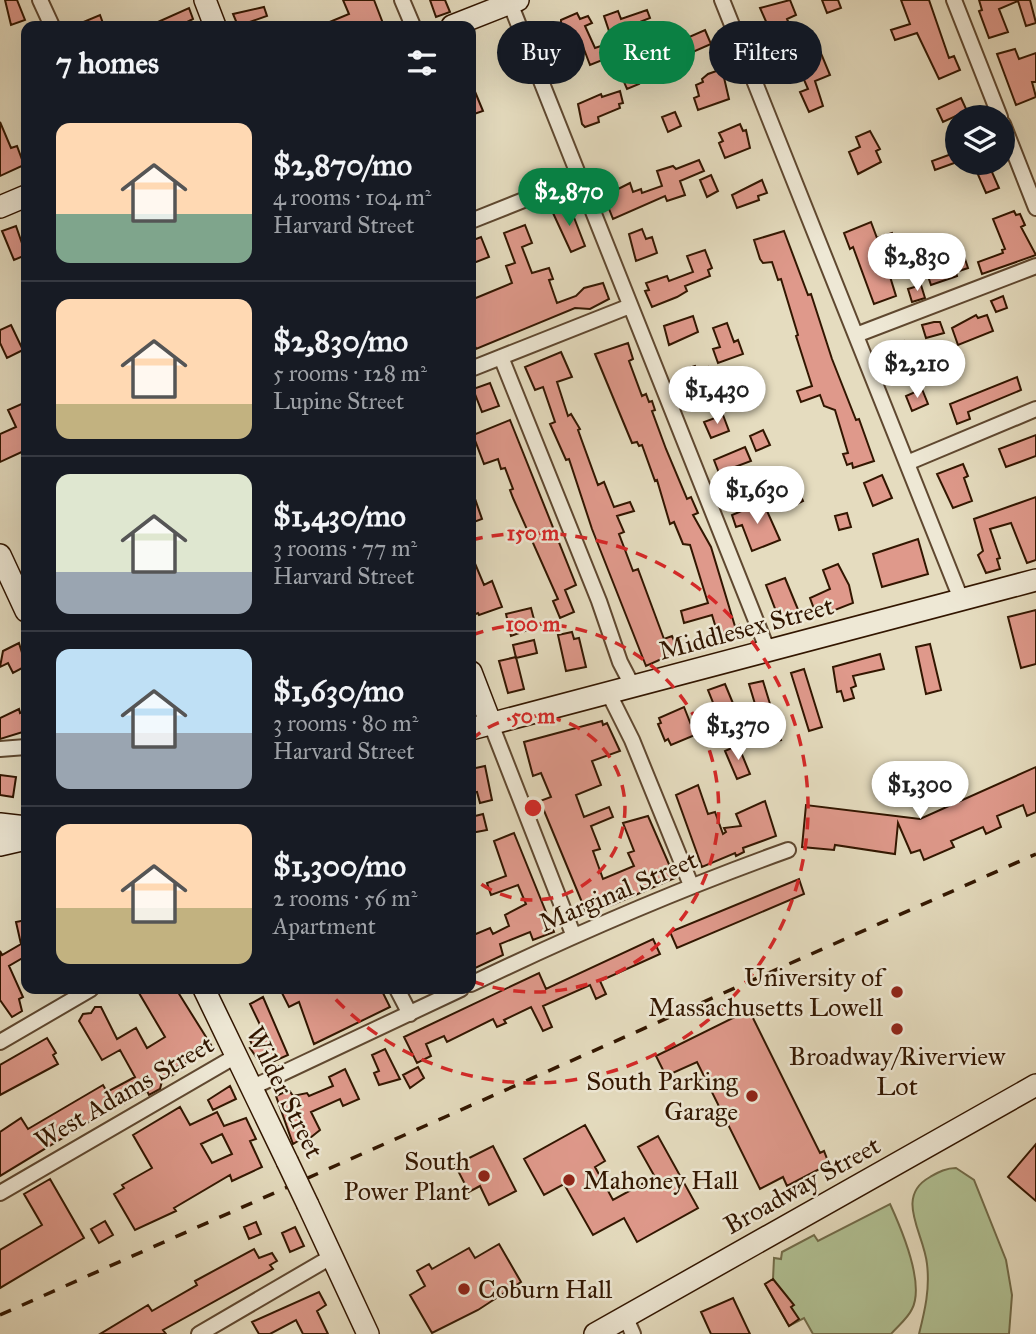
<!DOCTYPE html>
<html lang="en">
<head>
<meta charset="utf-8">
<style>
  body { margin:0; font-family:"IM FELL Great Primer",serif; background:#242831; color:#f1f3f6; height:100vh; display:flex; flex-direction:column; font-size:26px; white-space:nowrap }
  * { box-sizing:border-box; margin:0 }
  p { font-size:23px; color:#9ea1a6 }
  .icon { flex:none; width:38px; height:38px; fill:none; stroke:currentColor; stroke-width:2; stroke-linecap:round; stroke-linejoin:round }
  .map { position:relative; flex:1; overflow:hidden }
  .details { position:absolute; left:21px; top:21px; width:455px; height:973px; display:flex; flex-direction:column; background:#171b24; border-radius:14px; box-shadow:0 7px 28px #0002 }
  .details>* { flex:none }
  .hud { position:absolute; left:497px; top:21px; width:434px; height:63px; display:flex; gap:14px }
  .buttons { position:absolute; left:945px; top:105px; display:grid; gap:14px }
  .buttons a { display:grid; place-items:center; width:70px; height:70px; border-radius:50%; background:#171b24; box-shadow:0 7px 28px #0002; font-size:35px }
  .price { position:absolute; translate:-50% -60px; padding:0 16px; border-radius:24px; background:#fff; color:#222; font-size:23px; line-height:46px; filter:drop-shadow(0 2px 4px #0008) }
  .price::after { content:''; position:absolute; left:50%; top:42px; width:21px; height:16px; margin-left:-10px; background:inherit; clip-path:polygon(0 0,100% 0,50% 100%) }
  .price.on { background:#0b8043; color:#fff }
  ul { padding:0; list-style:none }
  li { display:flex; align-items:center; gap:21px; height:175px; padding:0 35px }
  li+li { border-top:2px solid #363941 }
  li span { display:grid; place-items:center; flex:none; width:196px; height:140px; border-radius:14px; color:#555 }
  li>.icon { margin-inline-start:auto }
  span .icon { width:84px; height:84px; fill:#fffc; stroke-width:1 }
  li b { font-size:30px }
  h2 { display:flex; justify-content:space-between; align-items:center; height:84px; padding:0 35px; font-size:30px }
  .tag { padding:0 24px; border-radius:32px; background:#171b24; box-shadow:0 7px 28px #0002; font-size:24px; line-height:63px }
  .tag.on { background:#0b8043; color:#fff }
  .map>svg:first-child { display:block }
  .green { fill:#b1c194; stroke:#726c4a; stroke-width:2 }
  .building { fill:#df998b; stroke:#321600; stroke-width:2; fill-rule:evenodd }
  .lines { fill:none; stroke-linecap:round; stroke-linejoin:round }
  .street-casing { stroke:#5f4830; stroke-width:18 }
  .secondary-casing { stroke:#321600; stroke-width:24 }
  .street { stroke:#eee8d5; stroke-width:14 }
  .secondary { stroke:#eee8d5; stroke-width:21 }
  .rail { stroke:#321600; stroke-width:3.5; stroke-dasharray:12 12; stroke-linecap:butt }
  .secondary-bridge-casing { stroke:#321600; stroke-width:24; stroke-linecap:butt }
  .secondary-bridge { stroke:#eee8d5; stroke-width:21 }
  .ring { fill:none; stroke:#d62828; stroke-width:3.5; stroke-dasharray:12 9 }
  .poi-dot { fill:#8f2418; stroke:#eee8d5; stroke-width:2.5 }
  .labels { text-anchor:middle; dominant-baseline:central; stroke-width:5; stroke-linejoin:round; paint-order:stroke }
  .street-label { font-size:26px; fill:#321600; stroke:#eee8d5 }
  .poi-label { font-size:26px; fill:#321600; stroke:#eee8d5; text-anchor:end }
  .centre { fill:#d62828; stroke:#eee8d5; stroke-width:3.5 }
  .ring-label { font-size:21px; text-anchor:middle; font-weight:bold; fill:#d62828; stroke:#eee8d5; stroke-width:5; stroke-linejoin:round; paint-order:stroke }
</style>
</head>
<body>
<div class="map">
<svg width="1036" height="1334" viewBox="0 0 1036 1334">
  <rect width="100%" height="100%" fill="#e5dcbf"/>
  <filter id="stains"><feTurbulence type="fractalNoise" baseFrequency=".00286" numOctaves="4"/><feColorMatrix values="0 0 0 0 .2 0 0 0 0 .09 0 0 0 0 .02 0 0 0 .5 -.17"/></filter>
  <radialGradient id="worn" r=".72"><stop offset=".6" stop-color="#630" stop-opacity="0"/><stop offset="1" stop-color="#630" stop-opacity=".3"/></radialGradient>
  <path class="green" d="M956,1168L974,1180L1006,1260L1012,1295L1009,1334H919C925,1310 930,1289 927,1264C924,1233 894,1197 930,1177C939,1172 946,1168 956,1168Z
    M890,1204C901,1228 925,1284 912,1309C908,1318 898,1326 891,1334H813L804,1318L789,1326L765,1284L773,1279L774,1258L781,1259L782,1252L814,1235L818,1241Z"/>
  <path class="building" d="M5,0H17L25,20L11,25Z
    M343,0H374L384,26H320L349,14Z
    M430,0H445L450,12L436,17Z
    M790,0L796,15L787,19L790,26L779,30L776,23L768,26L760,8Z
    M822,0H838L841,8L827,13Z
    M901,0H929L949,58L954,56L960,70L939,79L917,33L895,40L891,30L910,24Z
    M979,0H1030L1036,23L1026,26L1018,1L999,9L1008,32L989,38L979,11L982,10Z
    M264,7L267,16L238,26L233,14Z
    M189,8L193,19L185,23L186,26H149Z
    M647,10L650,18L610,34L604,16L618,11L621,19Z
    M577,13L580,19L588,16L592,23L585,26L595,48L610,43L615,55L590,65L582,44L575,47L570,33L565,36L561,27V20Z
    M100,15L104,26H74Z
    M705,30L711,44L686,55L680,41Z
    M813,45L814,48L818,46L830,75L815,81L823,106L809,112L800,92L808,89L799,68L790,72L784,56Z
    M1015,49L1019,59L1036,53V82H1032L1036,97L1016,105L997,54Z
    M628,58L639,84L627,89L616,63Z
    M722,69L729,99L698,110L694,98L699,96L696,85L703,82L702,79L708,74Z
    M471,82L483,111L471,115Z
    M620,91L623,103L619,104L620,108L598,117L599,122L585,127L582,124L578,104L601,94L602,97Z
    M961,98L967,111L943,122L937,109Z
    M675,112L681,126L668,132L662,117Z
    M0,122L11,148L17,146L24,165L0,176Z
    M740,124L743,131L746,130L750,148L725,158L719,143L723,141L719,133Z
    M870,131L880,149L876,151L881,162L858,174L849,152L860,147L856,137Z
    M957,152V162L935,170L932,161Z
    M699,160L704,171L680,181L685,195L667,201L665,196L613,219L604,196L630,183L633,192L641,189L642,193L662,186L657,171L673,166L676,169Z
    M973,163H988L999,188L986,193Z
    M711,175L718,191L707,197L700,180Z
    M762,180L767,193L758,196L759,200L737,208L732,195Z
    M568,202L585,246L571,252L553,213Z
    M1014,211L1016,215L1020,214L1025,225L1021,227L1036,255L982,274L978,262L1003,253L1002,250L1005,249L993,219Z
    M871,222L877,238L892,233L898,249L883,254L896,296L874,304L853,247L850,249L844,233Z
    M525,225L532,243L522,247L532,273L549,268L553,279L549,280L557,303L576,296L584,288L603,283L609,299L590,309L575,308L476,349L471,335V300L512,283L506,266L515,263L504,233Z
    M16,226L26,255L14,260L2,231Z
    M642,229L646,239L652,237L657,253L636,261L629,234Z
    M784,231L808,295L811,294L832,359L856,420L859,419L874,461L853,468L852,463L847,465L843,454L848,453L835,410L824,406L820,395L801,402L797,391L812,386L796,336L798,335L781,279L778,280L772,262L763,263L760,259L754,240Z
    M481,237L489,257L471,264V241Z
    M705,250L712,268L708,270L710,276L685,286L687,291L677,297L652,307L645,291L649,290L646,283L667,276L669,281L693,272L687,256Z
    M964,256L968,268L956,272L957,276L931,285L926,270Z
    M921,285L925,298L912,302L908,289Z
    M1003,296L1007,308L996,312L991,301Z
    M976,315L978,318L987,315L993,331L958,345L952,328Z
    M693,316L698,332L669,345L664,326Z
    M934,322H940L944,333L926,338L922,325Z
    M727,323L734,342L738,340L743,354L718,363L713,349L720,347L713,328Z
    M11,325L23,350L7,358L0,343V330Z
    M904,341L909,350L922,345L928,361L903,371L892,346Z
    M628,343L633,359L629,361L642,396L646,394L649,402L652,401L655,410L652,411L666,449L687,499L691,497L698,513L693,515L711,547L737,633L719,638L712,615L684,623L681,611L708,603L690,545L683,544L674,522L670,524L657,480L655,481L642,445L639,446L637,442L632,443L595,354Z
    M561,352L572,377L557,382L568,416L571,414L580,429L578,430L598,485L604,482L614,507L630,502L634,511L617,516L624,532L619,534L633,571L638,569L664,639L672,636L677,647L673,649L675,653L646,666L592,529L569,459L566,460L550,424L555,422L543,387L535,390L525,367Z
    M951,361L956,374L944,378L939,365Z
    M695,366L697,370L708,367L715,387L706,390L701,397L693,392L688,394L685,384L690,382L686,369Z
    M1017,377L1021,390L968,412L970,419L957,424L950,404Z
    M490,383L499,406L482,412L473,389Z
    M922,389L928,404L912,411L906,396Z
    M26,402V450L0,462V434L16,427L8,410Z
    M723,415L729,431L711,438L704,422Z
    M510,420L576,585L565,590L574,612L560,618L553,601L558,599L513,498L510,490L513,489L505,468L501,469L498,459L484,464L473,435Z
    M763,430L770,445L756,451L750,436Z
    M1036,435V456L1006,467L999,449Z
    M745,447L751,461L719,473L714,460Z
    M963,464L968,476L964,478L972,501L953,508L937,474Z
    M882,475L892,498L873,506L864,483Z
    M797,487L803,501L793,506L787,492Z
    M472,490L482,519L471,523V491Z
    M1036,497V560L1027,563L1011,523L990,529L1000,558L997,559L1000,569L986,573L978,555L983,551L974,519Z
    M763,502L780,540L752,551L742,525L736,527L732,515Z
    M847,513L851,527L839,530L835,516Z
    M918,539L928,574L882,587L873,554Z
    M471,554L484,585L492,581L502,607L479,615L478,613L471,616Z
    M838,564L849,585L853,603L817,617L810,598L830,589L823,570Z
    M785,578L799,612L779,619L766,585Z
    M531,608L536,627L511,636L506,614Z
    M1036,610V664L1021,668L1008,617Z
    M572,632L574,639L579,638L586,667L566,671L558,635Z
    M534,640L537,653L516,658L513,645Z
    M19,643L26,666L13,673L8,663L0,667L3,651Z
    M930,644L941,690L926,694L916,647Z
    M880,654L884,669L853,676L856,686L851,688L854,698L844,701L841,691L837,692L833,667Z
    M516,657L524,689L508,693L499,661Z
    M804,669L822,727L809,731L791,673Z
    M763,681L781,740L767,744L749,684Z
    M725,684L737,713L720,720L708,690Z
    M684,707L695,735L671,745L668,739L665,741L658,724L661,723L659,718Z
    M19,709L20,713L26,710V731L0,739V718Z
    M602,721L603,725L607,723L620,751L592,761L601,785L576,795L584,817L609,807L613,817L591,826L600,849L593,851L603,879L634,866L628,853L634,851L623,823L648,816L675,878L612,905L586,912L540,801L551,797L541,773L533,776L524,742Z
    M738,745L750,774L737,779L725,751Z
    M485,766L492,800L480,803L477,792L471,793V769Z
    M1036,767V812L1027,816L1023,805L997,816L1001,827L986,834L983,827L951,841L954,847L924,860L920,850L911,853L898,823L895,854L835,845L834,850L802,847L806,805L920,819Z
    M0,775L16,777L13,797L0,795Z
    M698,785L708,814L715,812L723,834L726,832L724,828L741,826L736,814L765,801L776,836L743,848L744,852L736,856L735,853L702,867L676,795Z
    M483,814L487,830L471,833V817Z
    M514,833L554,932L533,940L530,932L500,944L503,955L471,970V936L490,928L493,934L509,926L505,915L526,904L518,885L491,895L487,883L506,876L494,841Z
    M799,879L804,894L677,948L670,932Z
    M26,920V956L9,966L23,997L19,999L22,1011L12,1017L0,1000V951L2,955L21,944L16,922Z
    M653,939L660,954L600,981L606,994L596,999L590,985L543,1006L552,1027L543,1031L531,1007L504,1020L506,1023L497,1027L493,1019L447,1042L444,1036L426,1044L431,1056L417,1063L404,1037L539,973L546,989Z
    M146,989H176L211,1045L202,1050L204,1054L177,1067L180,1071L162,1081L160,1089L149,1095L147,1091L123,1104L122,1102L0,1176V1132L21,1118L28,1129L103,1085L107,1092L135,1077L120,1050L102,1060L79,1021L83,1014L91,1013L95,1007H101L117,1039L136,1028L147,1048L165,1037L139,993Z
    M280,989H381L390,1007L314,1044L299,1002L289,1007Z
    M263,997L288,1055L268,1064L267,1061L261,1064L250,1048L253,1047L250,1040L263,1031L250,1004Z
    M749,1010L820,1153L824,1151L829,1164L787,1186L783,1177L760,1189L697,1062L666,1076L656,1056Z
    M47,1038L56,1053L53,1055L58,1064L0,1095V1065Z
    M385,1049L400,1079L379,1085L374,1073L379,1071L372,1055Z
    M418,1067L424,1078L410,1088L403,1075Z
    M345,1069L359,1099L343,1106L340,1099L311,1112L320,1130L305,1142L303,1138L293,1144L276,1096L289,1090L293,1096L307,1093L309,1096L333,1086L329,1077Z
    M230,1086L236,1099L213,1110L208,1100Z
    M180,1107L190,1125L217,1112L224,1126L246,1118L256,1139L250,1141L262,1167L232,1181L230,1175L174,1208L176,1211L135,1230L114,1194L124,1188L122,1185L152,1168L133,1135ZM222,1134L232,1154L212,1163L201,1144Z
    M585,1125L605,1161L595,1167L613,1200L655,1177L638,1147L658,1136L698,1208L637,1242L624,1218L593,1235L564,1184L544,1195L524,1159Z
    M1036,1144V1201L1008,1177Z
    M493,1146L516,1191L489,1205L480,1186L469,1192L455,1165Z
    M50,1179L84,1238L0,1288V1250L42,1225L24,1194Z
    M105,1221L113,1235L99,1243L91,1229Z
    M256,1222L261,1234L249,1239L244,1227Z
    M295,1227L304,1246L290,1252L282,1233Z
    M499,1244L521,1282L478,1310L432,1333L410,1295L425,1286L417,1271L429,1264L432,1269L469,1248L475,1258Z
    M254,1249L259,1258L272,1253L277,1261L270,1265L273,1269L163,1330L166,1334H100L148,1305L152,1311L197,1285L195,1281Z
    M773,1279L794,1305L791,1307L799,1319L789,1326L765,1284Z
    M319,1292L326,1305L317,1311L328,1334H303L296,1320L270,1334H259L252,1322Z
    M733,1298L750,1334H711L701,1312Z"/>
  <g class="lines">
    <defs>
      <path id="street" d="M40,0L52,26
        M402,0L413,26
        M722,0L961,599
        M954,0L1000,117
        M510,3L768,651
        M1003,124L1036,208
        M471,221L579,178
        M856,335L1036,266
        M501,357L599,601L620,662L633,687
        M471,369L630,306
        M907,463L1036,409
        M609,694L632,740L691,885
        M491,724L573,934
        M0,749L26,747
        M471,984C575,934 679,889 788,850
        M397,989L410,1014
        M0,1042L91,989
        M251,1088L461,989
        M0,1193L236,1056
        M625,1316L633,1334
        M199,1334L331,1257"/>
      <path id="secondary" d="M205,0L215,26
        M452,26L518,0
        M0,207L26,196
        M0,555L26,611
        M471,672L491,724
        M471,729L1036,580
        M0,824L26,827
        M0,845L26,839
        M204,989L287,1161
        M308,1205L368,1334
        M595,1334L1036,1085"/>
    </defs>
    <use href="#street" class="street-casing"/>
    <use href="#secondary" class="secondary-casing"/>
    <use href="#street" class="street"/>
    <use href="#secondary" class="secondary"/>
    <path class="rail" d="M0,1315L1036,854"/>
    <defs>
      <path id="secondary-bridge" d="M287,1161L308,1205"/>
    </defs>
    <use href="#secondary-bridge" class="secondary-bridge-casing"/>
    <use href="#secondary-bridge" class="secondary-bridge"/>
  </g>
  <g class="ring">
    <path d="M471 740A92 92 0 1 1 471 876"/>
    <path d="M472 635A184 184 0 1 1 472 981"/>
    <path d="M471 540A275 275 0 1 1 327 990"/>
  </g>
  <g class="poi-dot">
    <circle cx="897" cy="992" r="7"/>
    <circle cx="897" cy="1029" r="7"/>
    <circle cx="752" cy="1096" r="7"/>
    <circle cx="484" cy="1176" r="7"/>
    <circle cx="569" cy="1180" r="7"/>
    <circle cx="464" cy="1289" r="7"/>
  </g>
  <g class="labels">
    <g class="street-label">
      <text transform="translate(746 628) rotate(-15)">Middlesex Street</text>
      <text transform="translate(618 891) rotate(-23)">Marginal Street</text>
      <text transform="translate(124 1092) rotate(-30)">West Adams Street</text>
      <text transform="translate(285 1092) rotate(64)">Wilder Street</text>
      <text transform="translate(802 1185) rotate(-29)">Broadway Street</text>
    </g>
    <g class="poi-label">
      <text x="883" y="977">University of<tspan x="883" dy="30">Massachusetts Lowell</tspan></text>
      <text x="897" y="1056" text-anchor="middle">Broadway/Riverview<tspan x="897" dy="30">Lot</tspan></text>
      <text x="738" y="1081">South Parking<tspan x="738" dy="30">Garage</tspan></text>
      <text x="470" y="1161">South<tspan x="470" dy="30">Power Plant</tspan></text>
      <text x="583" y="1180" text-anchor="start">Mahoney Hall</text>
      <text x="478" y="1289" text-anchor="start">Coburn Hall</text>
    </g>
  </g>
  <circle cx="533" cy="808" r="10" class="centre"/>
  <g class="ring-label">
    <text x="533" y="540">150 m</text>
    <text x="533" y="631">100 m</text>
    <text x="533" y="723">50 m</text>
  </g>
  <rect width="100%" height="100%" filter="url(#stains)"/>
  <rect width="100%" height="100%" fill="url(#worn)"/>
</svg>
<div class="buttons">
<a><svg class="icon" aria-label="layers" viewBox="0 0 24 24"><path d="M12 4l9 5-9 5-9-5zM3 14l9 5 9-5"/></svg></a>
</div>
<b class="price on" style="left:569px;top:228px">$2,870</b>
<b class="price" style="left:917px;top:293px">$2,830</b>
<b class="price" style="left:917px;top:400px">$2,210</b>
<b class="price" style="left:717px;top:426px">$1,430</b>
<b class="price" style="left:757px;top:526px">$1,630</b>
<b class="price" style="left:738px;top:762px">$1,370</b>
<b class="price" style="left:920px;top:821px">$1,300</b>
<div class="hud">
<a class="tag">Buy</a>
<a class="tag on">Rent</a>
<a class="tag">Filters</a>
</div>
<section class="details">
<h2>7 homes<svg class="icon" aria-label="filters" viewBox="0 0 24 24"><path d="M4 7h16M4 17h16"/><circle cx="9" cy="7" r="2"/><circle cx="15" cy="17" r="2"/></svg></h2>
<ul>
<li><span style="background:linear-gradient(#ffd9b3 65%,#7fa58c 0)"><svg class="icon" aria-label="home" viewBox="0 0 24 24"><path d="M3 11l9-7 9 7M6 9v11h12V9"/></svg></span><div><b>$2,870/mo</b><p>4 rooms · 104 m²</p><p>Harvard Street</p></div></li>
<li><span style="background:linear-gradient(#ffd9b3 75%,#c2b280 0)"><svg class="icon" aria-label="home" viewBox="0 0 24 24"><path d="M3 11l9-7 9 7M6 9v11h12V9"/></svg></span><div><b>$2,830/mo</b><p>5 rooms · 128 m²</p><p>Lupine Street</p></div></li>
<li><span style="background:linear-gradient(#dfe7d0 70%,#9aa5b1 0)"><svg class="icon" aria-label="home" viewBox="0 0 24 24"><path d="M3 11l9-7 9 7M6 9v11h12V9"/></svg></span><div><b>$1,430/mo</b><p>3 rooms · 77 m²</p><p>Harvard Street</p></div></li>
<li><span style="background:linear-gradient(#bfe0f5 60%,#9aa5b1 0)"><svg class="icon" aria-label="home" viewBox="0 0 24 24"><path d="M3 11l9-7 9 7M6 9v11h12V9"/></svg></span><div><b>$1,630/mo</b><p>3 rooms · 80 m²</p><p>Harvard Street</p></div></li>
<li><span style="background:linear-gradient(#ffd9b3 60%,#c2b280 0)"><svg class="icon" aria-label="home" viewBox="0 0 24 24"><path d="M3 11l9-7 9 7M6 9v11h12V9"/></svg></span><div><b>$1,300/mo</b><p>2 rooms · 56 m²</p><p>Apartment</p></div></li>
</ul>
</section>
</div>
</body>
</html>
